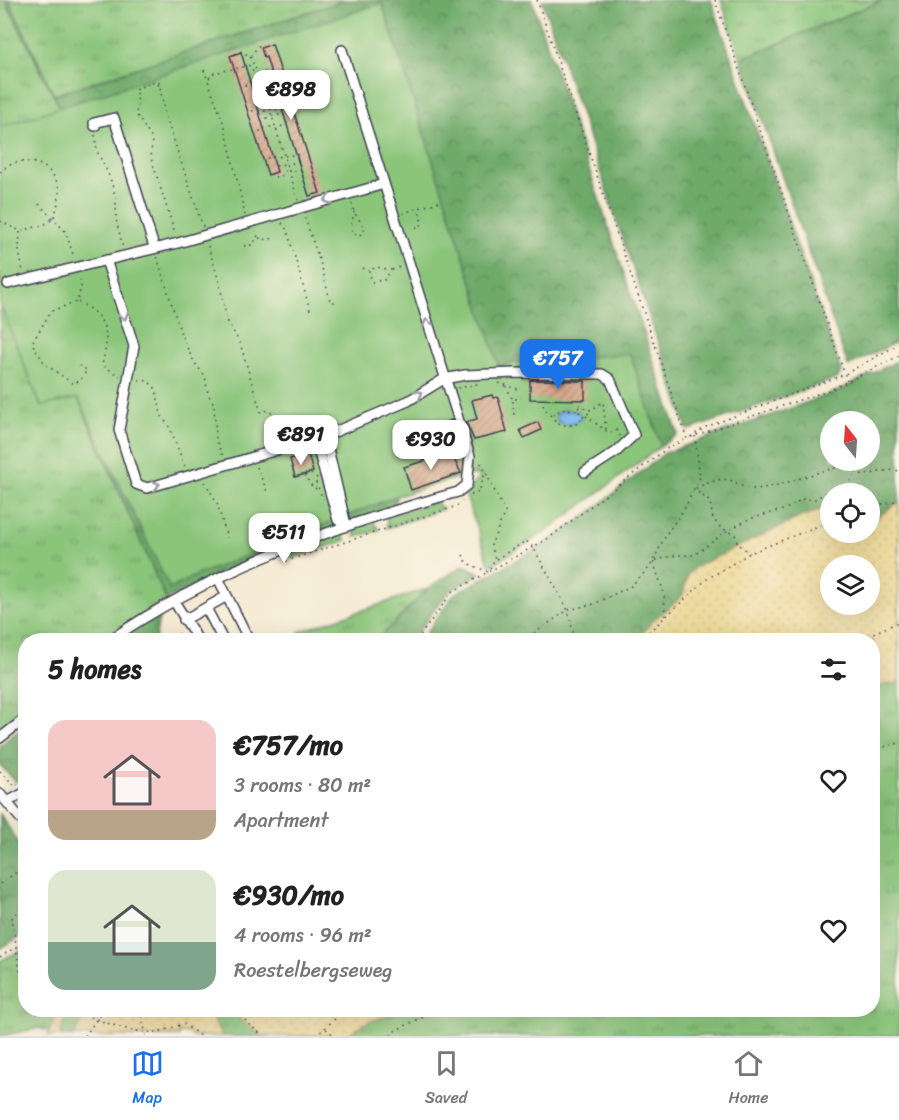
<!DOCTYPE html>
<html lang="en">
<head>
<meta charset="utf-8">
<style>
  body { margin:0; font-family:Sriracha,sans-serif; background:#f6f6f6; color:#222; height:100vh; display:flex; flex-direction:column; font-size:22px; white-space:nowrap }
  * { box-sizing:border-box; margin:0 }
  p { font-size:20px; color:#767676 }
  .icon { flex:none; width:33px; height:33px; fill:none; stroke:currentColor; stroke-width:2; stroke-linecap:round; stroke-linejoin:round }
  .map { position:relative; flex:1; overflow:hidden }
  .sheet { position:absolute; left:18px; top:633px; width:862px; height:384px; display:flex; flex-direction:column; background:#fff; border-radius:24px; box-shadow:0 6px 24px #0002 }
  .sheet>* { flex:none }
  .needle { width:39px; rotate:343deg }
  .buttons { position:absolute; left:820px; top:411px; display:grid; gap:12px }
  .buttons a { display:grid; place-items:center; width:60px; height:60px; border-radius:50%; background:#fff; box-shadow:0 6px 24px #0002; font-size:30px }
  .price { position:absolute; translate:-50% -51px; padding:0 14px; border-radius:12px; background:#fff; color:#222; font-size:20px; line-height:39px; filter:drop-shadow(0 2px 3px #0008) }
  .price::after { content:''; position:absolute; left:50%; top:36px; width:18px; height:14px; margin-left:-9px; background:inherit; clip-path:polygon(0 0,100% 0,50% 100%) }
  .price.on { background:#1a73e8; color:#fff }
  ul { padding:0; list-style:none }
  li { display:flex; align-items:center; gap:18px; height:150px; padding:0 30px }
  li span { display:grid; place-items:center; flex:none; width:168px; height:120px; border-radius:18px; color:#555 }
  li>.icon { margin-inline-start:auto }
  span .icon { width:72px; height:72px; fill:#fffc; stroke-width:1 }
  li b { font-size:26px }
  h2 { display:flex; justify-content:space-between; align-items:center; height:72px; padding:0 30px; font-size:26px }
  .dock { display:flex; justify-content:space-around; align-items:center; height:84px; border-top:2px solid #e0e0e0; background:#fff; font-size:16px; color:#767676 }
  .dock a { display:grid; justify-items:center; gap:3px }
  .dock .on { color:#1a73e8 }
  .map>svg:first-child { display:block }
  .grass { fill:url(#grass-tufts); stroke:#56745a; stroke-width:1.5 }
  .forest { fill:url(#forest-crowns); stroke:#486652; stroke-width:1.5; fill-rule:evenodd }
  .sand { fill:url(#sand-dots); stroke:#887e6c; stroke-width:1.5; fill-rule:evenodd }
  .park { fill:#8ac57a; stroke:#56745a; stroke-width:1.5 }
  .water { fill:#7cbaef; stroke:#4f6e95; stroke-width:1.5 }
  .building { fill:url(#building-hatch) }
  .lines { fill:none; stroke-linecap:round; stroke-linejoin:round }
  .minor-casing { stroke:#424052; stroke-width:12 }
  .path { stroke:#424052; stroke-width:1.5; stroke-dasharray:1.5 4.5; stroke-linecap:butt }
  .minor { stroke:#fff; stroke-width:9 }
  .oneway { stroke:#9c9ca7 }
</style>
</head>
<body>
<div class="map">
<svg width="899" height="1036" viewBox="0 0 899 1036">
  <defs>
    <pattern id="grass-tufts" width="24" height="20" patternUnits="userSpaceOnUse" patternTransform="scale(1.5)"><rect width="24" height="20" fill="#8ac57a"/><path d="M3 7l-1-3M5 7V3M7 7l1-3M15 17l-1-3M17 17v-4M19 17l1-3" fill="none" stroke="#70a065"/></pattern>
    <pattern id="forest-crowns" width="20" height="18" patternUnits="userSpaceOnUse" patternTransform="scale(1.5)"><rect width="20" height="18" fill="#6faa6a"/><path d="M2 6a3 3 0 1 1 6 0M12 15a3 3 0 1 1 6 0" fill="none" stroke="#5b8a58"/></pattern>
    <pattern id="sand-dots" width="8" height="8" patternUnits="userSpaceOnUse" patternTransform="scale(1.5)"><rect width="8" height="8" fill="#eeda9e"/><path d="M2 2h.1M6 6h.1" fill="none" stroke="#ccbb89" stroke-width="1.8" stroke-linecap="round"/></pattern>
    <pattern id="building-hatch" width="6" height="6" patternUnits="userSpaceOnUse" patternTransform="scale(1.5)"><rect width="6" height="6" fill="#d8aa8f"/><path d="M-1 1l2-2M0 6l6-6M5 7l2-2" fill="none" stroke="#af8a76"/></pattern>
  </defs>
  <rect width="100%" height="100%" fill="#fcf5e5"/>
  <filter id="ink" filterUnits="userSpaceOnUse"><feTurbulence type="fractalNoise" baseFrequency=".0167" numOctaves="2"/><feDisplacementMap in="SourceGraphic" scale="12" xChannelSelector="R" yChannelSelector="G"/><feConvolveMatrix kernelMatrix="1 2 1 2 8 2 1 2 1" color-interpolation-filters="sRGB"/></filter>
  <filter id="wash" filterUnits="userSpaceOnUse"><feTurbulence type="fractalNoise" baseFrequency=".008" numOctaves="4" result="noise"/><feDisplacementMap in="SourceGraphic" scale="24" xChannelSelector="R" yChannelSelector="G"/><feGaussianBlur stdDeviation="1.35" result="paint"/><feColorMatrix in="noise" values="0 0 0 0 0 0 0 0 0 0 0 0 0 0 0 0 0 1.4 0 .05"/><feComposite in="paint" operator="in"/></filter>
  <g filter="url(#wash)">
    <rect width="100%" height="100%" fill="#f5ebd3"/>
    <path class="grass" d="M0,0H5L47,83L9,0H345L54,95L60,108L0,127Z
      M721,0H883L741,59Z
      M0,304L41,406L78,398L166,599L105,640H26L25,714L0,734Z
      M436,502L443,509L387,528V516Z
      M372,520L379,530L355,537L354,526Z
      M340,531L346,540L291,559L293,550Z
      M429,588L377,640H301L298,632Z
      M899,683V1036H346L367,1022L409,1010H873V687Z
      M25,948L26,1010H57L50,1031L39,1028L0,1036V961Z
      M67,1010H90L73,1036H60Z
      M211,1010H232L241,1021L263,1036H223L216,1025Z"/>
    <path class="forest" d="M5,0H9L54,95L345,0H532L678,434L661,446L630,354L515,362L499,367L382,3L60,108Z
      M542,0H711L841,371L838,378L689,430L687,428Z
      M883,0H899V341L848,366L741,59Z
      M899,360V502L876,519L872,516L876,505L874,495L869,493L831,494V506L790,522L686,580L683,594L677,601L637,640H421L454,594L540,547L579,521L665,453L836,392ZM831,422H870V460H831Z
      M78,398L170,589L197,575L397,496L396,502L388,508L242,563L166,599Z
      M463,565L480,573L448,592L412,640H377L429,588Z
      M160,613L155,640H116Z
      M25,725V774L16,782L0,765V745Z
      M0,814L23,851L26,850L25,933L0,949Z"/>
    <path class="sand" d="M860,493C868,491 873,493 876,501L872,513L874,519L899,502V683L873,687V640H637L652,621L677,601L683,594L688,574L695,567L801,517L831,506V532H870V494ZM831,566H870V604H831Z
      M57,1010H67L60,1036H48Z
      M90,1010H211L216,1025L223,1036H192L189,1032L179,1033V1036H73Z
      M232,1010H409L368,1022L346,1036H263L241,1021Z"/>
    <path class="park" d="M382,3L499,367L515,362L630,354L661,446L547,531L490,566L465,494L481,475H465L397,496L197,575L170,589L78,398L41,406L0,304V127Z"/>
    <path class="water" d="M564,410L579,412L581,420L568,425L557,421L556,414Z"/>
    <g id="blocks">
      <path class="building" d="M272,44L320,193L309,196L266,57L264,58L261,48Z
        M241,52L277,172L268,175L230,56Z
        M530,380L585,381V400L530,399Z
        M492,395L493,398L498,397L507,432L474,440L466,422L477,419L472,400Z
        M452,420L458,440L447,443L441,423Z
        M538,422L541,430L524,438L520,430Z
        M451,453L461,473L411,490L404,467Z
        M308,454L313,472L295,477L290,459Z"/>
    </g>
  </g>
  <g filter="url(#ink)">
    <use href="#blocks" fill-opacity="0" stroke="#424052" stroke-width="1.5"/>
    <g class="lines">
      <defs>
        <path id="minor" d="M95,126L94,123L114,118L154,247
          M106,260L134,346L119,430L136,484L147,488L325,436L408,401L444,379L465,375L515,373L602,374L610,379L634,435L616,452L585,472
          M8,284L178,243L384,184
          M325,436L346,525
          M315,439L338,520
          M218,578L249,640
          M174,601L198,640
          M206,608L223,640
          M184,620L227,596
          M110,640C215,568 336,526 458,492L467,485L470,456L342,50
          M0,738L26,718
          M0,794L26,825
          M7,802L26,792"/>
      </defs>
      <use href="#minor" class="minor-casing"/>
      <path class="path" d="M537,0L687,439L706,427L845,374L899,344
        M715,0L847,381
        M235,54L240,51L250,56L262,84L298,200
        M251,56L258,46H266
        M204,70L225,127L245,215
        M247,75L255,69
        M259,75L270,70
        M209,78L214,73L252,65
        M159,82L165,114L203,227
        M263,84L276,78
        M159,85L153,82L135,89L138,102L136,114L152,139L151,158L175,233
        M245,86L246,83L258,78
        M270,109L276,110L285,103
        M252,111H268
        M272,116L284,114
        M261,121L271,116
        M276,130L287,123L292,124
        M260,132L261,129L274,126
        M95,135L97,151L110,178L116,198V219L123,248
        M267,158L302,154
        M286,165L299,161
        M276,166L284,164
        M288,171H306
        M0,172C18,154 50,160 58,185C61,196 57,207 54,218L44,225L20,231L0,221
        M275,177L283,175L286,169
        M352,203L354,212L365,229L359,236L353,233L351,228L354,212
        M39,204L65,231L74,257
        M403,213L441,201
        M305,218L322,268L330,301L337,303
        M282,223L287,230L310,310
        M416,227L419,228L422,224L419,210
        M20,232L19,250L23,272
        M259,238L268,240L273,238
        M208,246L219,281L227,321L240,343L258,403L261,412L270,410L281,440
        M244,246L251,245L258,238L256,231
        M157,257L182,337L194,362L205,376L208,394L214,404L216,440L223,456
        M363,268L369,271L372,282L384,280L391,270L376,267L369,271
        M392,270L402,266
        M78,302C108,317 110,334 102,365L120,376
        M79,366L87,370L80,381L72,383L45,364L32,343L51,311L77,302L81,287L80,276
        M139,380L148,381L156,389L161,415L170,428L185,467
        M499,383L521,390
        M506,386L513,400L521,397
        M458,388L477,384
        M513,401L514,418
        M580,404V406L591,410L603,402L606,430
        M543,405C545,411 552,416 556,422L564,425H575L584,417
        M579,407L577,410L584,417L591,411
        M553,415L562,409L577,410
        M586,416L609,433L616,430L620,436
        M695,436L700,477L694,489L710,502L713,519L720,527L735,535L738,544L750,553
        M691,437L832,389L899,356
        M257,467L268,494
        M304,475L314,489L317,488
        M305,476L316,473
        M317,477L315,480L323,499
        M205,482L217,503L227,538
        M471,495L479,492L485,473
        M870,507L899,500
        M463,555L467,563L488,572L495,559L491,545L505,512L479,459
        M496,559L526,541L533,547L568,610L575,640
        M286,561L457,506L462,501
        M665,616L664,593L653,561L676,555H694L727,531L749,519L786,509L802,499H815L827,492L843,490L856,474
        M176,640L180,631
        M417,640L452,592L549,538L666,449L686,439
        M524,640L568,610L594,604L631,586L650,567L667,533L685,508L694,489C704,485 718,477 729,480C739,483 744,490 755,489C788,486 817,469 849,466C864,484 879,467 899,471
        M640,640L707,579L750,553L831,521
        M857,640L899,622
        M873,750L899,743
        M0,771L15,786
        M17,785L26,777
        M0,884L26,865
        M26,905L11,919C18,944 17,971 26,995
        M0,957L26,941
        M31,1010L36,1013L46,1010
        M68,1010C97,1017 125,1034 156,1032C165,1031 175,1026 184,1024L200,1036
        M141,1010L146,1036
        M238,1010L248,1024L264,1036
        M326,1029L335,1036
        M85,1036L103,1010
        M316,1036L345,1010
        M391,1036L396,1030L438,1010"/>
      <use href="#minor" class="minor"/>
    </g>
    <defs><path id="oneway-chevron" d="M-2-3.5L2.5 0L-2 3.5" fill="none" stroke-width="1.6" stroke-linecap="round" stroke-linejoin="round" transform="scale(1.5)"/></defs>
    <g class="oneway">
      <use href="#oneway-chevron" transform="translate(328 200) rotate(164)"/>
      <use href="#oneway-chevron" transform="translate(124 316) rotate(72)"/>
      <use href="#oneway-chevron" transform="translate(427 323) rotate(-107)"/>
      <use href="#oneway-chevron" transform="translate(419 394) rotate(-31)"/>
      <use href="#oneway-chevron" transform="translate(156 485) rotate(-15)"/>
    </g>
  </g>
</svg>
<div class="buttons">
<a><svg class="needle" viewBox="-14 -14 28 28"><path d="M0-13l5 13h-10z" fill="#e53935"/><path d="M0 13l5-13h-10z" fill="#767676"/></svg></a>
<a><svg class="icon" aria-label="locate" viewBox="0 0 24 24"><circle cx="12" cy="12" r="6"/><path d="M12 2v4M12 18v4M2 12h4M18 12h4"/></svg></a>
<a><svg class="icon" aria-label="layers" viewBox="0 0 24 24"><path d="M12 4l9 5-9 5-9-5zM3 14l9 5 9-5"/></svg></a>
</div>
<b class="price" style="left:291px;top:121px">€898</b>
<b class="price on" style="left:558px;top:390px">€757</b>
<b class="price" style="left:301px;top:466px">€891</b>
<b class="price" style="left:431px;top:471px">€930</b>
<b class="price" style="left:284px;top:564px">€511</b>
<section class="sheet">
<h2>5 homes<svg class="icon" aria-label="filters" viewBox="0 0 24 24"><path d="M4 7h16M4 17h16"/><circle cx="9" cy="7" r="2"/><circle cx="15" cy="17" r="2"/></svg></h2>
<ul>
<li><span style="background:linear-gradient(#f6c9c9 75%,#b9a48a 0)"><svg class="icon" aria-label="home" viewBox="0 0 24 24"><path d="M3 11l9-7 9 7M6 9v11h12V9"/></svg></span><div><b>€757/mo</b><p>3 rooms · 80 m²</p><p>Apartment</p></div><svg class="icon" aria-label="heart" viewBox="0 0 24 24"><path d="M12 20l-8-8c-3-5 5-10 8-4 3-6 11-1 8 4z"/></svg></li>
<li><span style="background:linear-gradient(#dfe7d0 60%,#7fa58c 0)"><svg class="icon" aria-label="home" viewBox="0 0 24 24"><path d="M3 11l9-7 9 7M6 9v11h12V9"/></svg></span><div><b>€930/mo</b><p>4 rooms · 96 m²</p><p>Roestelbergseweg</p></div><svg class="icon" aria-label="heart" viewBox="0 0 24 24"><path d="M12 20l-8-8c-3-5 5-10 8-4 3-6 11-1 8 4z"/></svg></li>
</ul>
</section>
</div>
<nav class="dock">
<a class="on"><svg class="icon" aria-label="map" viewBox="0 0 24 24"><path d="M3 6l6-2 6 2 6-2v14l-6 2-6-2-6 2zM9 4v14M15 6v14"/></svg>Map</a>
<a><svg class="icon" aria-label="saved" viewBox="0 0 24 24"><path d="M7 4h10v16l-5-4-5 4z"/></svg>Saved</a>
<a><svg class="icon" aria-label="home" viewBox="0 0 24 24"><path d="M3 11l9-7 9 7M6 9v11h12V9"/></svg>Home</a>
</nav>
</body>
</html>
